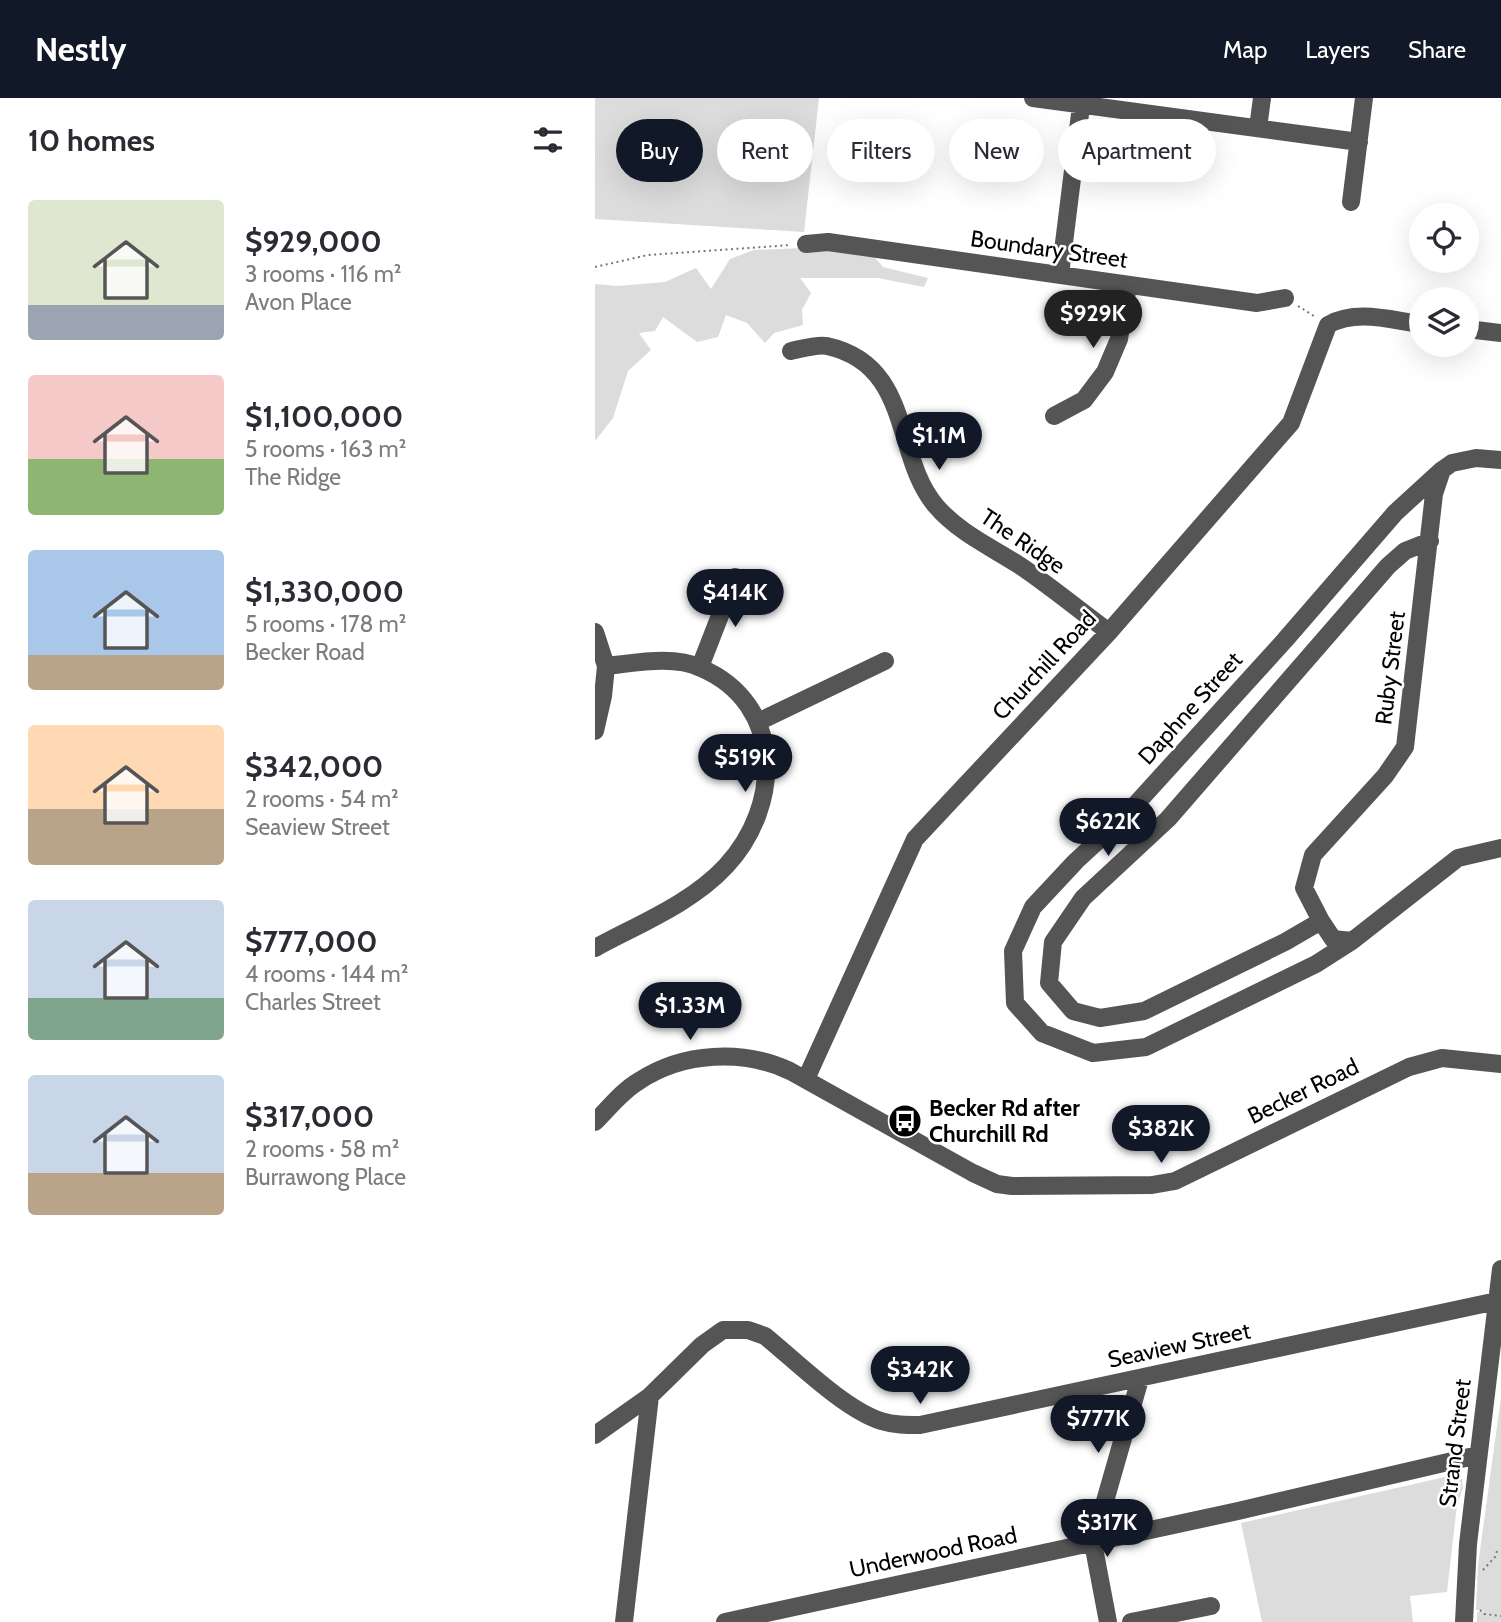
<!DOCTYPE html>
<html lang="en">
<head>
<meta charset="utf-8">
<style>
  body { margin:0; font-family:Cabin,sans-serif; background:#f2f2f3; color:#2b2b33; height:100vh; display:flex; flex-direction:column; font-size:26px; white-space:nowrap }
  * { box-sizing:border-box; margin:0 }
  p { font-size:23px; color:#7c7c81 }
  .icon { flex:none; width:38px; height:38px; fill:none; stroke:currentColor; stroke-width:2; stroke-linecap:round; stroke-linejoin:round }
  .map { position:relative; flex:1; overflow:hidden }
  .details { display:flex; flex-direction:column; background:#fff; width:595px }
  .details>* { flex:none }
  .guide { position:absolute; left:21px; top:21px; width:665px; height:63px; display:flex; gap:14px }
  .tools { position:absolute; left:814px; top:105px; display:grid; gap:14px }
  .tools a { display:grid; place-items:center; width:70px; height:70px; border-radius:50%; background:#fff; box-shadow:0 7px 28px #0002; font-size:35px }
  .price { position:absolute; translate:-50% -60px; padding:0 16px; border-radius:24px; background:#111827; color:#fff; font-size:23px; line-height:46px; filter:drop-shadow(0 2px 4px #0008) }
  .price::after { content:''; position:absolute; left:50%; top:42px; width:21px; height:16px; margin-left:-10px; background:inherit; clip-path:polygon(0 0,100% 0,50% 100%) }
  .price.selected { background:#222; color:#fff }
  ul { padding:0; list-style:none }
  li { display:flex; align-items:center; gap:21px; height:175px; padding:0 28px }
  li span { display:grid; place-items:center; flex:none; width:196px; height:140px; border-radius:7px; color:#555 }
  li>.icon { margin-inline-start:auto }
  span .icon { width:84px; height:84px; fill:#fffc; stroke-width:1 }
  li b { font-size:30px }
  h2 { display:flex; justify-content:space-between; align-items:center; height:84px; padding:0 28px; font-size:30px }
  .tag { padding:0 24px; border-radius:32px; background:#fff; box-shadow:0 7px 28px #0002; font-size:24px; line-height:63px }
  .tag.selected { background:#111827; color:#fff }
  header { display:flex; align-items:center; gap:42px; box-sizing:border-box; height:98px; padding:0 35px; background:#111827; color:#fff }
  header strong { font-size:33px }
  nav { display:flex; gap:38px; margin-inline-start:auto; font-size:24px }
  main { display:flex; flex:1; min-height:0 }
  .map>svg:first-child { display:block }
  .green { fill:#dcdcdc }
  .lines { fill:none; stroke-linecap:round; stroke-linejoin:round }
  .path { stroke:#777; stroke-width:2; stroke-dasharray:2 3.5; stroke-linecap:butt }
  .minor { stroke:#555; stroke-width:18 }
  .labels { text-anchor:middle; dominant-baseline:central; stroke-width:5; stroke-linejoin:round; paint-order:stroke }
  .street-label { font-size:23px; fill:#000; stroke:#fff }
  .poi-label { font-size:23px; font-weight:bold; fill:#000; stroke:#fff; text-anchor:start }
</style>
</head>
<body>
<header>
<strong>Nestly</strong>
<nav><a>Map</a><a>Layers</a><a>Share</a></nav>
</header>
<main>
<section class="details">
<h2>10 homes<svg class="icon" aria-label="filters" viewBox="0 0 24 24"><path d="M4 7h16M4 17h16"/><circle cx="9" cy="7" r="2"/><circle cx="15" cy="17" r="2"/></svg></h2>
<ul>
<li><span style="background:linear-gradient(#dfe7d0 75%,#9aa5b1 0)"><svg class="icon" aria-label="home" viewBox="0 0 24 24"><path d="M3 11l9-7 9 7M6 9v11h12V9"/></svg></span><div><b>$929,000</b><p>3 rooms · 116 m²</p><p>Avon Place</p></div></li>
<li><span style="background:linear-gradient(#f6c9c9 60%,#8fb573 0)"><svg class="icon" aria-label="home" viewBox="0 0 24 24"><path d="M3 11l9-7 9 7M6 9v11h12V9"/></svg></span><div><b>$1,100,000</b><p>5 rooms · 163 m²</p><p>The Ridge</p></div></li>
<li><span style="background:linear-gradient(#a9c7e8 75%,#b9a48a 0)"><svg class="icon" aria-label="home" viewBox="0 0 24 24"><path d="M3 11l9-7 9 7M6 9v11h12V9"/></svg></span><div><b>$1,330,000</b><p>5 rooms · 178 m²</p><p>Becker Road</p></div></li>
<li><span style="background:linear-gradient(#ffd9b3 60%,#b9a48a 0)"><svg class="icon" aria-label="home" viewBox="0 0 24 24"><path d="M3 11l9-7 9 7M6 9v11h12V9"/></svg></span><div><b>$342,000</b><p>2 rooms · 54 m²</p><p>Seaview Street</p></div></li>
<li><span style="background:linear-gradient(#c9d6e8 70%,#7fa58c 0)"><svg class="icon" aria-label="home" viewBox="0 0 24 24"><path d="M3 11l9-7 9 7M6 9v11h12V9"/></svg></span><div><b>$777,000</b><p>4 rooms · 144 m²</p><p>Charles Street</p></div></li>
<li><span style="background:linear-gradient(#c9d6e8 70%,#b9a48a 0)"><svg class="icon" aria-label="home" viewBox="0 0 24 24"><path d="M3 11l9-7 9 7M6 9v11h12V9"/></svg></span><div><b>$317,000</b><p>2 rooms · 58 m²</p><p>Burrawong Place</p></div></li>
</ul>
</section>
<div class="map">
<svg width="906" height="1524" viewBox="0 0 906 1524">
  <rect width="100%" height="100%" fill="#fff"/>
  <path class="green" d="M0,0H224L209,134L0,121Z
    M207,150L276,155L288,169L333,180L329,189L283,180H205L216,195L207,212L208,227L179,235L170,245L152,225L131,217L123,239L102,244L68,219L60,233L44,235L56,252L33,273L18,320L0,343V186L23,188L70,184L101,170L116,191L135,161L159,152Z
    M906,1299V1524H882V1514L891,1513L881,1512L883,1467Z
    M859,1377L867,1381L868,1390L862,1407L852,1494L815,1498L818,1524H667L646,1425Z"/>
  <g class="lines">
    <path class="path" d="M0,169L53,157L196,147
      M703,208L719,218
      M888,1472L900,1459L903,1450
      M885,1512L889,1516L906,1518"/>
    <path class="minor" d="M438,0L764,44
      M663,30L667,0
      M756,104L769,0
      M211,146L233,144L662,205L690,200
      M465,177L487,0
      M872,231L906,235
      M196,253C206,251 222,246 232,248C318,267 298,358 341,408C363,434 396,449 424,467C455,488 484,512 514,534
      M459,318L489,302L510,274L524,241L533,187
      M906,362L881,360L857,365L847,372L800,415L690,542L531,717L481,763L438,809L418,853L420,905L447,935L498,955L551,949L721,866L757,843L863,760L906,750
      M0,534L11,568L8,598L0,633
      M105,569L140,479
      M163,624L290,563
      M726,823L690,844L549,913L505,920L478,913L454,885L458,844L488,800L573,721L793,468L810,453L835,443
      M757,843L738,841L726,823L709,790L718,757L790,678L810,649L839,396L846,375
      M0,850C44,826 97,805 131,768C187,708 190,606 106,570C78,557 41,565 11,568
      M211,981L320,741L514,534L696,325L733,227C761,211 795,222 826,226
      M0,1024C14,1010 27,993 44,983C88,954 148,951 195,973L378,1075L402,1086L417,1088L557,1087L580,1083L814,969L847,960L906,966
      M0,1337L55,1298
      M29,1524L55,1298L107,1247L128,1232H153L170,1238C202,1264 249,1311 286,1323C299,1327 311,1327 325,1327L902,1203
      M130,1524L643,1413L883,1357
      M513,1524L498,1445L545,1281
      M536,1524L616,1508
      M869,1524L873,1446L906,1171"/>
  </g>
  <defs>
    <symbol id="bus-disc" viewBox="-11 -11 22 22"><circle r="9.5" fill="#000" stroke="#fff"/><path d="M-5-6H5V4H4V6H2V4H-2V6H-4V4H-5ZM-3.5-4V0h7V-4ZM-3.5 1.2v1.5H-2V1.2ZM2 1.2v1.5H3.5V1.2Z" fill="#fff"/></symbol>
  </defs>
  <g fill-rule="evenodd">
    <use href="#bus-disc" x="291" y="1004" width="38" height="38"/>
  </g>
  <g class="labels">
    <g class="street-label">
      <text transform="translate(454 151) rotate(8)">Boundary Street</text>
      <text transform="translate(428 443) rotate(34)">The Ridge</text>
      <text transform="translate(449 567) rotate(-47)">Churchill Road</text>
      <text transform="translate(795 570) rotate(-83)">Ruby Street</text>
      <text transform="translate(595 610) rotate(-48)">Daphne Street</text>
      <text transform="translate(708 993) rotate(-26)">Becker Road</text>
      <text transform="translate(584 1247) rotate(-12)">Seaview Street</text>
      <text transform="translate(860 1345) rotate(-83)">Strand Street</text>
      <text transform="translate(338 1454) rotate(-12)">Underwood Road</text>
    </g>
    <g class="poi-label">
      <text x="334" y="1010">Becker Rd after<tspan x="334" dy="26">Churchill Rd</tspan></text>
    </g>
  </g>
</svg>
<div class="tools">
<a><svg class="icon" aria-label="locate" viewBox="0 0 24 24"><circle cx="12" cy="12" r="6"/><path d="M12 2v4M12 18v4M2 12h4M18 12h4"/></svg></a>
<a><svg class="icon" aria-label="layers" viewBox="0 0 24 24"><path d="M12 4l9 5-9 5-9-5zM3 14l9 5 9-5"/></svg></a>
</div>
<b class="price selected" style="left:498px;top:252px">$929K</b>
<b class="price" style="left:344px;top:374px">$1.1M</b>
<b class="price" style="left:140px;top:531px">$414K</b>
<b class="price" style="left:150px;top:696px">$519K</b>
<b class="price" style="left:513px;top:760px">$622K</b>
<b class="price" style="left:95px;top:944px">$1.33M</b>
<b class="price" style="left:566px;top:1067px">$382K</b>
<b class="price" style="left:325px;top:1308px">$342K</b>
<b class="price" style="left:503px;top:1357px">$777K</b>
<b class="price" style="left:512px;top:1461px">$317K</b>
<div class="guide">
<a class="tag selected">Buy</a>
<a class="tag">Rent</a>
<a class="tag">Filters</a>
<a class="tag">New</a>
<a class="tag">Apartment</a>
</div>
</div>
</main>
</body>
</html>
